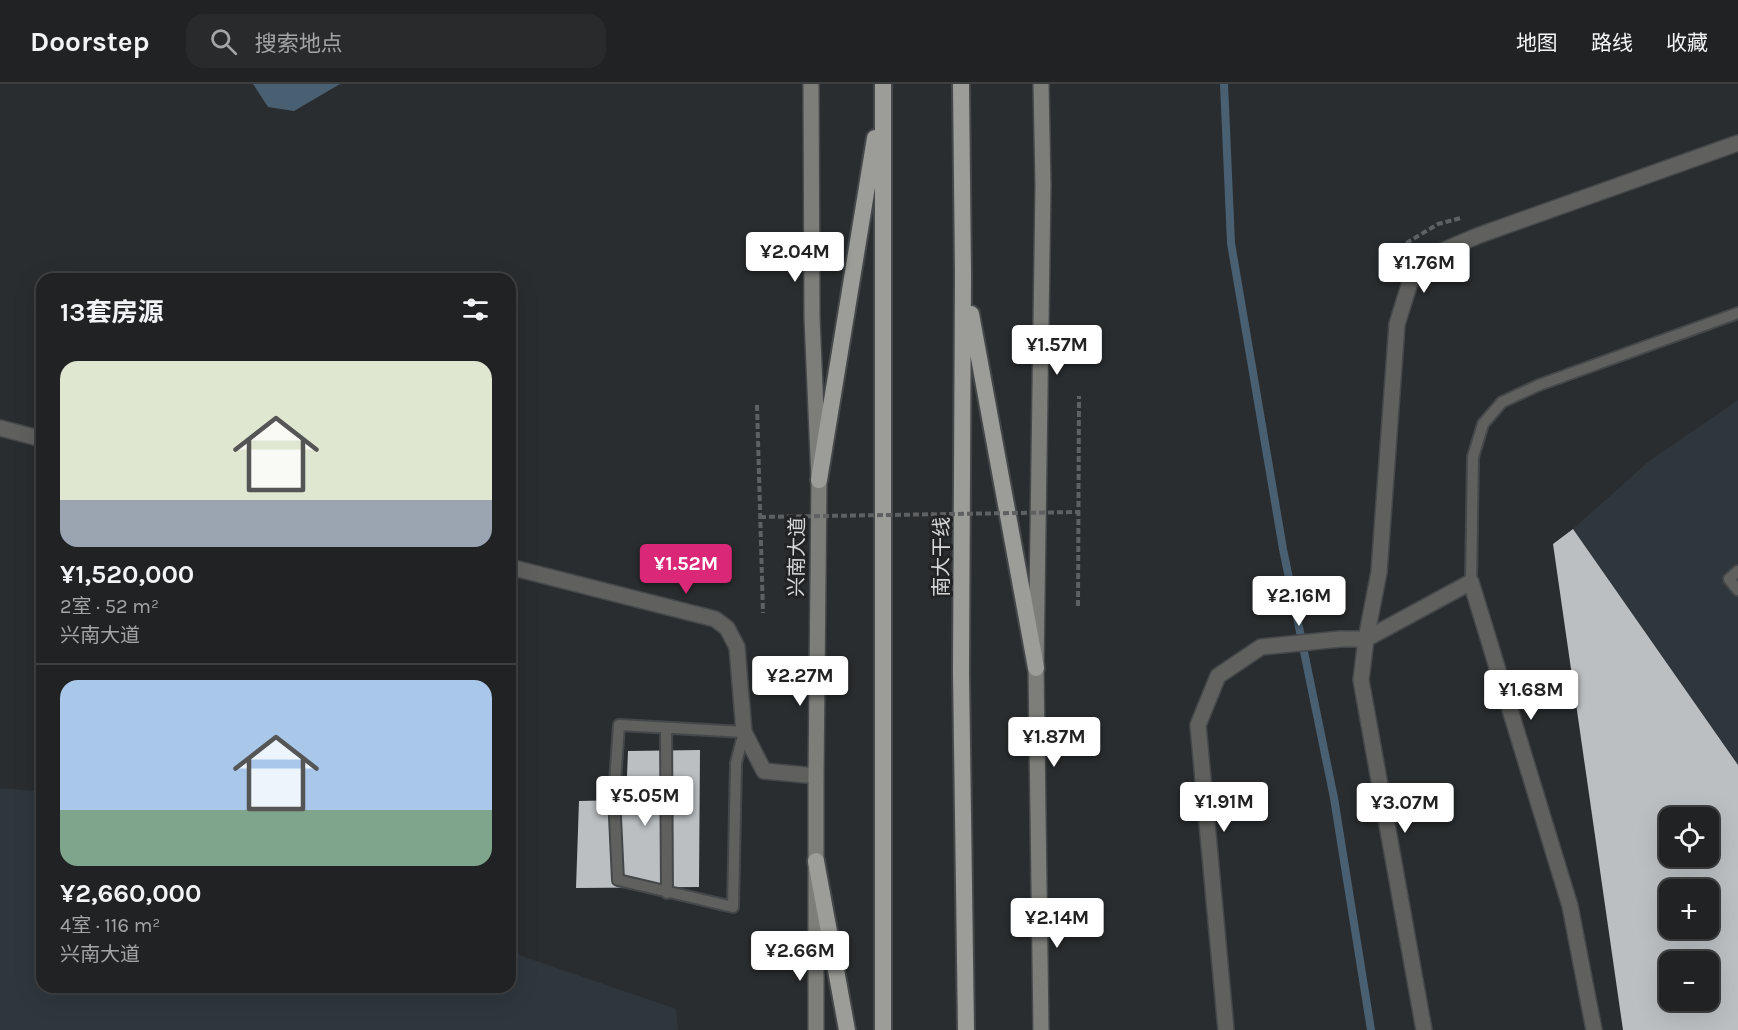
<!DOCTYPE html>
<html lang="zh">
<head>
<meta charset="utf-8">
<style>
  body { margin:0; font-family:Karla,"Noto Sans SC",sans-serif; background:#282a2b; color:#f1f3f6; height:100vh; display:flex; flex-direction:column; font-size:22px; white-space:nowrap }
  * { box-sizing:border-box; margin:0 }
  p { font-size:20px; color:#a2a4a6 }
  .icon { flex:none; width:33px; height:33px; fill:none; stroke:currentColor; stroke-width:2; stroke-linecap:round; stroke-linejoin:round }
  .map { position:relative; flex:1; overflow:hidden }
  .side { position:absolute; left:36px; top:189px; width:480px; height:720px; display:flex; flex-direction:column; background:#202223; border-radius:18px; box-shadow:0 6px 24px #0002,0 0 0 2px #3d3f41 }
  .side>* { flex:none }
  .tools { position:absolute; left:1659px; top:723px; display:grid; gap:12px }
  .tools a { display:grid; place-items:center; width:60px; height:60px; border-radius:12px; background:#202223; box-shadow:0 6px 24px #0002,0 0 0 2px #3d3f41; font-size:30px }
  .price { position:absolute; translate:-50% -51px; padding:0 14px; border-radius:6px; background:#fff; color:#222; font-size:20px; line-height:39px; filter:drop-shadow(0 2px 3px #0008) }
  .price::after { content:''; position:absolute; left:50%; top:36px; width:18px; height:14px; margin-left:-9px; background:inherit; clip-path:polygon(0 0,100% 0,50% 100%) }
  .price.active { background:#db2777; color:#fff }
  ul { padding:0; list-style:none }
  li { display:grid; align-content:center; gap:12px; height:318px; padding:0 24px }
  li+li { border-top:2px solid #3d3f41 }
  li span { display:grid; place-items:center; height:186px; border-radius:18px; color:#555 }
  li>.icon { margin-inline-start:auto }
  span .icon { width:108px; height:108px; fill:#fffc; stroke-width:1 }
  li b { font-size:26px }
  h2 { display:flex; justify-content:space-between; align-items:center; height:72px; padding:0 24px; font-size:26px }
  header { display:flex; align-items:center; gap:36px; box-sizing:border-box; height:84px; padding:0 30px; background:#202223; border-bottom:2px solid #3d3f41 }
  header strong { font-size:28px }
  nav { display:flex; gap:33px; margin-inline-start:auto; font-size:21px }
  .search { width:420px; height:54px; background:#282a2b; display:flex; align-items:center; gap:15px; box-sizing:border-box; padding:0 21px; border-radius:18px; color:#a2a4a6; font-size:22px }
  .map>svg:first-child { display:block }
  .built { fill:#2f373d }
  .water { fill:#496073 }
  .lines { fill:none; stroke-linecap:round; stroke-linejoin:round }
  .stream { stroke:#496073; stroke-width:8 }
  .building { fill:#bbbfc2; fill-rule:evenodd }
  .service-casing { stroke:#45484a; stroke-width:14 }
  .minor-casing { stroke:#45484a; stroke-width:18 }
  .tertiary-casing { stroke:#45484a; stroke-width:18 }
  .secondary-casing { stroke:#45484a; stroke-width:18 }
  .trunk-casing { stroke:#45484a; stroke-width:20 }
  .path { stroke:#5e6062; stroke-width:4; stroke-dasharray:6 3; stroke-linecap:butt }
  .service { stroke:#60605f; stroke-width:10 }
  .minor { stroke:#60605f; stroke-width:15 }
  .tertiary { stroke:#60605f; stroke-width:15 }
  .secondary { stroke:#7d7d7a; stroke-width:15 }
  .trunk { stroke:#9c9c98; stroke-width:16 }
  .path-bridge { stroke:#5e6062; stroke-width:4; stroke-dasharray:6 3; stroke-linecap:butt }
  .labels { text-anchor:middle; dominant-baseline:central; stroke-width:6; stroke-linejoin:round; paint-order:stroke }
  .street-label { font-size:20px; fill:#d5d7d8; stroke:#212325 }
</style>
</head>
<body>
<header>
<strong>Doorstep</strong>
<div class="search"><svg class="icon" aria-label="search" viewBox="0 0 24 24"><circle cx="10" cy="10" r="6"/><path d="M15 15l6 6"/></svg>搜索地点</div>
<nav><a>地图</a><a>路线</a><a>收藏</a></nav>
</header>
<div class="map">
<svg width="1738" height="946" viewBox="0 0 1738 946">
  <rect width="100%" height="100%" fill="#2a2d2f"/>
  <path class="built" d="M1738,316V681L1573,445L1648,378Z
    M0,704L42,708V903H510V868L676,925L678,946H0Z"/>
  <path class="water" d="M253,0H340L294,27L268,23Z"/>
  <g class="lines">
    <path class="stream" d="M1224,0L1231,159L1283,465L1334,714L1371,946"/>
  </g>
  <path class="building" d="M1573,445L1738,681V946H1623L1553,460ZM1670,734H1708V772H1670ZM1670,806H1708V844H1670ZM1670,878H1708V916H1670Z
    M700,666L699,803L576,804L579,717L626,716L628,667Z"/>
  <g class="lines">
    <defs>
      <path id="service" d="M1738,487L1729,495L1738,506
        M1471,498L1473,373L1483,340L1502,318L1539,301L1738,229
        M619,641L744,648L736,679L733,823L618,796L614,712Z
        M666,644L667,809"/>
      <path id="minor" d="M1226,946L1198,641L1218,592L1261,563L1340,555H1366L1471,498L1570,822L1594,946
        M1424,946L1361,596L1366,555L1379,488L1397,240L1412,192L1435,170L1477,152L1738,59"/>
      <path id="tertiary" d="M0,344L42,355
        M510,483L715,535L727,544L737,563L744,648L764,687L816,692"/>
      <path id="secondary" d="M811,0L812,234L819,396L816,692V946
        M1041,0L1043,101L1036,584L1041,946"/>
      <path id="trunk" d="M883,0V946
        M961,0L963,190L961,588L966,946
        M971,230L1036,584
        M819,396L875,54
        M816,777L847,946"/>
    </defs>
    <use href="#service" class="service-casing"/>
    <use href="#minor" class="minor-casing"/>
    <use href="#tertiary" class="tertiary-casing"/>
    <use href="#secondary" class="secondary-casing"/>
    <use href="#trunk" class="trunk-casing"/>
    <path class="path" d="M1397,175L1408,158L1438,140L1461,134
      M757,321L763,529
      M1078,522L1079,312"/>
    <use href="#service" class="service"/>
    <use href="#minor" class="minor"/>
    <use href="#tertiary" class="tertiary"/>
    <use href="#secondary" class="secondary"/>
    <use href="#trunk" class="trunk"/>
    <path class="path-bridge" d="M760,433L1079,428"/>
  </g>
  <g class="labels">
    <g class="street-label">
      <text transform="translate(797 473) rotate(-89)">兴南大道</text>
      <text transform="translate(941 473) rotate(-90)">南大干线</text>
    </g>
  </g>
</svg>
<div class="tools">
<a><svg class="icon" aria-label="locate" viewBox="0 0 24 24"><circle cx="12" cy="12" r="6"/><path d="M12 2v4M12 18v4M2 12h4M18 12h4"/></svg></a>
<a>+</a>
<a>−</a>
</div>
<b class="price" style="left:795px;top:199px">¥2.04M</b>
<b class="price" style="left:1424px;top:210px">¥1.76M</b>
<b class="price" style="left:1057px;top:292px">¥1.57M</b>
<b class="price active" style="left:686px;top:511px">¥1.52M</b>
<b class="price" style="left:1299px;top:543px">¥2.16M</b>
<b class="price" style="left:800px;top:623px">¥2.27M</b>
<b class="price" style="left:1531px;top:637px">¥1.68M</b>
<b class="price" style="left:1054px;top:684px">¥1.87M</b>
<b class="price" style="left:645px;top:743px">¥5.05M</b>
<b class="price" style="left:1224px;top:749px">¥1.91M</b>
<b class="price" style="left:1405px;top:750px">¥3.07M</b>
<b class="price" style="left:1057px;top:865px">¥2.14M</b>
<b class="price" style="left:800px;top:898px">¥2.66M</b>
<section class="side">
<h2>13套房源<svg class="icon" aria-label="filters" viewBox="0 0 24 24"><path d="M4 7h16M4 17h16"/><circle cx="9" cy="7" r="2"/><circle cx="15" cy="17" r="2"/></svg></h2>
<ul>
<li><span style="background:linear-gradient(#dfe7d0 75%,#9aa5b1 0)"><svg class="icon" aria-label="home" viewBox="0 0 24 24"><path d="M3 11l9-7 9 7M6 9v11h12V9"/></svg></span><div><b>¥1,520,000</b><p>2室 · 52 m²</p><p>兴南大道</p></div></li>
<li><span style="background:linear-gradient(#a9c7e8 70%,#7fa58c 0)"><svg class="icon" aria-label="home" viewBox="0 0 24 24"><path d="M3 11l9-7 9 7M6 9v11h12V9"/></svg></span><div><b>¥2,660,000</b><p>4室 · 116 m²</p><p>兴南大道</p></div></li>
</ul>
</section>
</div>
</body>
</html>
